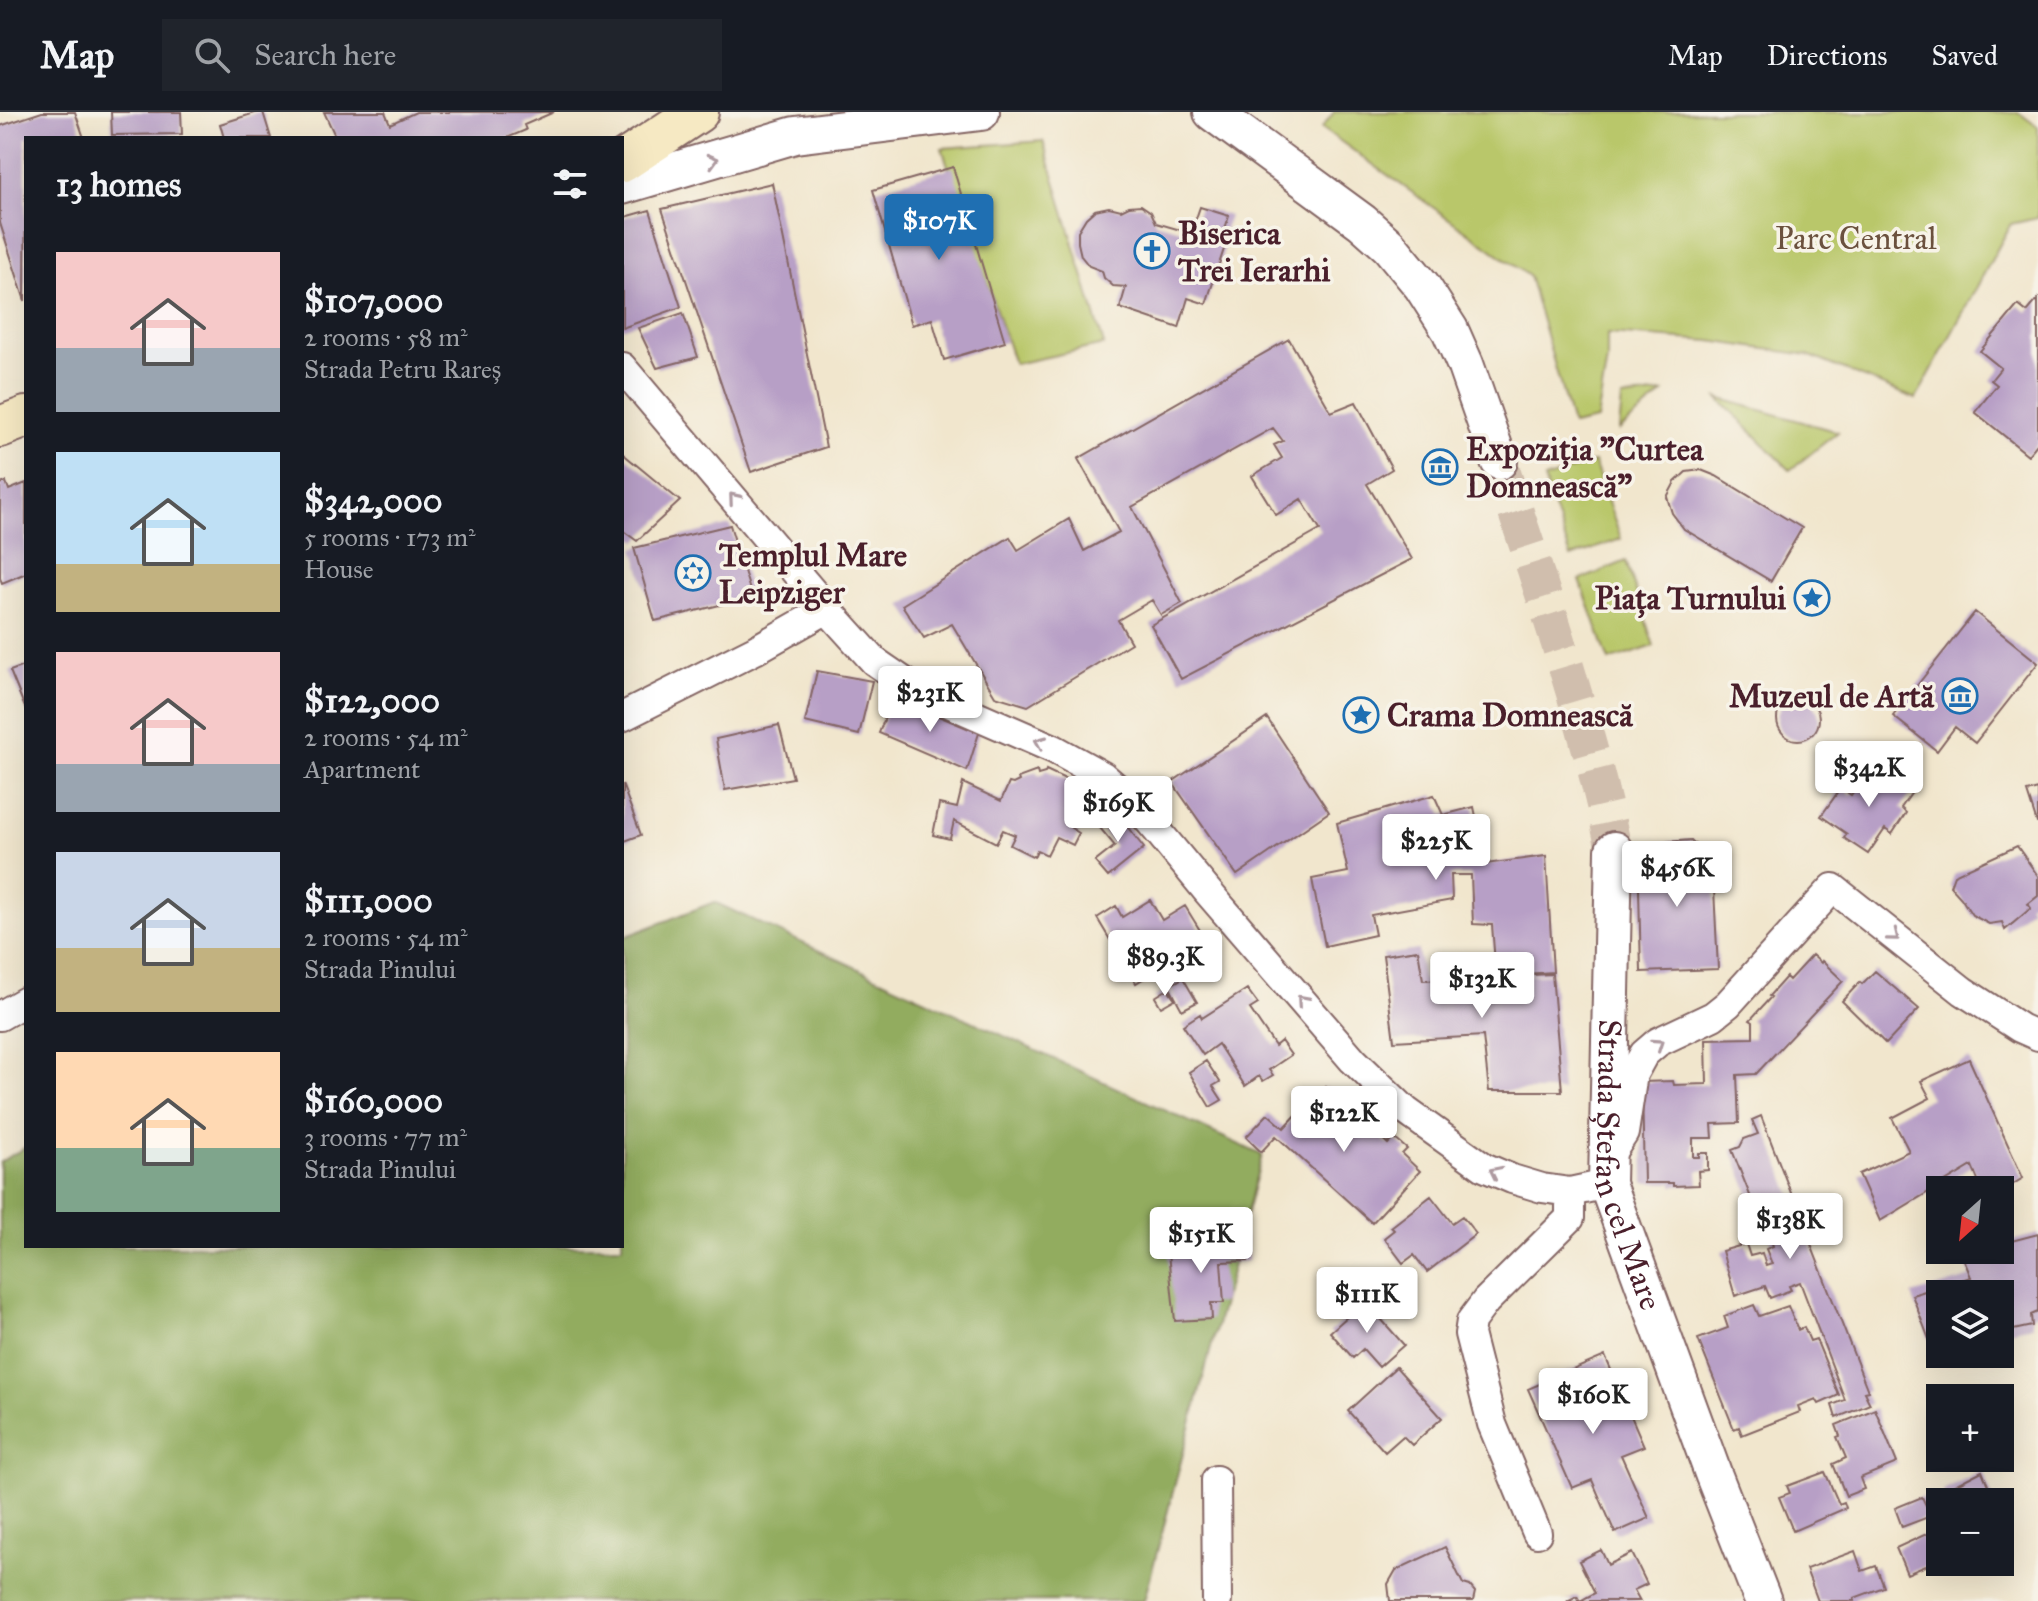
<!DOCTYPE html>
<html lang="en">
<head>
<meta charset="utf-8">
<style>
  body { margin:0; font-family:"IM FELL Great Primer",serif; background:#20242c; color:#f1f3f6; height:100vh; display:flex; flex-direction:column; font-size:30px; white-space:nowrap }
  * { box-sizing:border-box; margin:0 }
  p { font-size:26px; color:#9ea1a6 }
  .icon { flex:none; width:44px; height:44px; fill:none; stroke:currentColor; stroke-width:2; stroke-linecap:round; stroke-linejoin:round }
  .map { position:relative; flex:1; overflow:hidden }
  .drawer { position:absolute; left:24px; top:24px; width:600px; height:1112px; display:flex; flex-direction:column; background:#171b24; border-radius:0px; box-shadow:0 8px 32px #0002 }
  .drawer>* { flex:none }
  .needle { width:52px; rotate:207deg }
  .tools { position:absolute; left:1926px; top:1064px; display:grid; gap:16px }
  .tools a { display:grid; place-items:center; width:88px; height:88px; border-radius:0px; background:#171b24; box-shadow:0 8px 32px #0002; font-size:40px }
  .price { position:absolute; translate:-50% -68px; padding:0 18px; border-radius:8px; background:#fff; color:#222; font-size:26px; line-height:52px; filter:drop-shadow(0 2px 4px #0008) }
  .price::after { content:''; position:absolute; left:50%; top:48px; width:24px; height:18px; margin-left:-12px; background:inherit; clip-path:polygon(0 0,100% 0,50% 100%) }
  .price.on { background:#1f6fb2; color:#fff }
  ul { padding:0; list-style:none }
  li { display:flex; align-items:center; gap:24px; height:200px; padding:0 32px }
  li span { display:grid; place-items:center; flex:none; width:224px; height:160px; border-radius:0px; color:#555 }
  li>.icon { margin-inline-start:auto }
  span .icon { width:96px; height:96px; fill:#fffc; stroke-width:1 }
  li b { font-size:34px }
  h2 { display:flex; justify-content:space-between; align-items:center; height:96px; padding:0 32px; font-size:34px }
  header { display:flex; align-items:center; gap:48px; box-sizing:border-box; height:112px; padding:0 40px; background:#171b24; border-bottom:2px solid #363941 }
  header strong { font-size:38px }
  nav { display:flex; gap:44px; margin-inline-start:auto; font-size:28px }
  .search { width:560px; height:72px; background:#20242c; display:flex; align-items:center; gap:20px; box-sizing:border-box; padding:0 28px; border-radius:0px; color:#9ea1a6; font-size:30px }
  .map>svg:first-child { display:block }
  .green { fill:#b9c76a; stroke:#82734a; stroke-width:2 }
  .forest { fill:#92ac5e; stroke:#6e6644; stroke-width:2 }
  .building { fill:#b79fc6 }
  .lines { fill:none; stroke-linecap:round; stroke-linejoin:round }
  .tertiary-tunnel { stroke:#d0bead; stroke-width:36; stroke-dasharray:36 18; stroke-linecap:butt }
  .minor-casing { stroke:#846564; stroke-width:32 }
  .tertiary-casing { stroke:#846564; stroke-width:40 }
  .secondary-casing { stroke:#846564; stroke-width:44 }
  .minor { stroke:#fff; stroke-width:28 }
  .tertiary { stroke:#fff; stroke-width:36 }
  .secondary { stroke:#f6e9c3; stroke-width:40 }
  .oneway { stroke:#ae9aa0 }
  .labels { text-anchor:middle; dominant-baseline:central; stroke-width:7; stroke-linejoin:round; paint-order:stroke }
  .poi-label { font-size:32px; font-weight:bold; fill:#4a1f2b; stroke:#f7f3e8; text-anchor:start }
  .park-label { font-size:32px; fill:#6b513e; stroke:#f7f3e8 }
  .street-label { font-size:32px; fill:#4a1f2b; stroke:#f7f3e8 }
</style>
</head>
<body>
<header>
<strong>Map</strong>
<div class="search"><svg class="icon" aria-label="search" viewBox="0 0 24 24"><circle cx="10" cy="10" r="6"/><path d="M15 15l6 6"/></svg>Search here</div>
<nav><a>Map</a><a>Directions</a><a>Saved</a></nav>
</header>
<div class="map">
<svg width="2038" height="1489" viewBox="0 0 2038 1489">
  <rect width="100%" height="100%" fill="#f7f3e8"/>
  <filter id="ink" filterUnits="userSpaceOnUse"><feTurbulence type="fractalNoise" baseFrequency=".0125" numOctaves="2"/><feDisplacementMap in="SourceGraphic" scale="16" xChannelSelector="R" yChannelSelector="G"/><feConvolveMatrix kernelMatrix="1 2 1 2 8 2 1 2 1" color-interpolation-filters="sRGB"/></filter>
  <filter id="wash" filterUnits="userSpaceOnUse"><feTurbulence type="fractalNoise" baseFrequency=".006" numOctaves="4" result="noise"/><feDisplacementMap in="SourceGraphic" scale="32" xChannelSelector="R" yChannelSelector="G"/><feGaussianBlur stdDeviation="1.8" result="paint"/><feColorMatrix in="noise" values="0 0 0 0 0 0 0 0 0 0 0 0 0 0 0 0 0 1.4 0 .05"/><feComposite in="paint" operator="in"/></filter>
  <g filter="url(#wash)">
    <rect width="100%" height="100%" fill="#f1e6cd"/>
    <path class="green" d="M1334,0H2018L2038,15V106L2011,112L1916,287L1808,243L1710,229L1607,222V248L1597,308L1572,313L1529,164L1322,16Z
      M1043,29L1104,233L1014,252L942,36Z
      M1664,281L1619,319L1622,286Z
      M1718,286L1838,320L1790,358Z
      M1594,350L1621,427L1571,445L1544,367Z
      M1626,449L1654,534L1609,549L1580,468Z"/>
    <path class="forest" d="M714,790L1262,1043L1144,1489H0V1050L26,1035V1134H622V826Z"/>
    <g id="blocks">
      <path class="building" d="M42,0H75L84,26H26L25,189L0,111V14Z
        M111,0H181L182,22L112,23Z
        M258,0H263L271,26H224L220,12Z
        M324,0H385L390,12L416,0H554L524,13L526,18L507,26H336Z
        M953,55L1005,230L944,248L932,207L912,213L873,78Z
        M772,71L826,335L751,360L662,97Z
        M1141,93L1151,100L1156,111L1191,121L1200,95L1229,104L1220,133L1225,134L1206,192L1188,186L1179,216L1120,196L1126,175L1113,174L1104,166L1102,159L1089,154L1081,144L1078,131V119L1086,106L1095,98L1109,95L1121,98L1129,94Z
        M650,98L681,195L622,216V106Z
        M2038,187V331L2028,343L1975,300L1997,273L1991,268L2001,256L1980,239L2018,193L2027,200Z
        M683,201L698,245L657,256L638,216Z
        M1289,227L1331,300L1356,290L1392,357L1367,372L1412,447L1181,567L1151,513L1320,418L1301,387L1276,403L1252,364L1282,346L1274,333L1283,329L1273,316L1132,395L1182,491L1161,503L1152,488L1118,508L1131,531L1028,594L995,584L952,512L924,526L902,493L1010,425L1018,438L1069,407L1084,439L1119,420L1078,347Z
        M622,341L680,389L637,429L622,418Z
        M1701,358L1716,364L1802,416L1771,469L1684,417L1672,401L1667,385L1675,370L1686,360Z
        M6,370L9,378L26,371V461L2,471L0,466V372Z
        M730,413L752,485L655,509L634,436Z
        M1975,500L2038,551L1975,631L1955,615L1937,639L1893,604Z
        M26,553V598L10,559Z
        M817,559L872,569L859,623L805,610Z
        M893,585L979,621L967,659L879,621Z
        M1777 607a21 21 0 1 1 42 0a21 21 0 1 1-42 0Z
        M1267,606L1329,700L1237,763L1172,670Z
        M779,613L793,666L725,678L716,627Z
        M1872,653L1903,675L1906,670L1915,676L1901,696L1906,701L1892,722L1885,717L1868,742L1844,726L1847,722L1821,704L1841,676L1851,683Z
        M1046,658L1074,671L1073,674L1089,682L1071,716L1079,721L1073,733L1056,725L1047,743L1037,738L1034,745L1010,733L1015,723L1003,718L996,731L954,709L950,727L933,723L939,692L957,696L963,671L1001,689L1009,671L1013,672L1019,669L1018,666L1037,659L1038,663L1045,661Z
        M622,672L641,723L622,730Z
        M2038,677V711H2037L2027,680Z
        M1434,683L1443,703L1474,695L1486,752L1546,744L1553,860L1496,864L1492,813L1473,812L1471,763H1451L1452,788L1371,803L1375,823L1325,834L1312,767L1348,760L1337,711Z
        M1114,698L1144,736L1108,765L1095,750L1115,734L1100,716L1102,707Z
        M1691,728L1710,747L1714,777L1718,857L1641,860L1639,777L1641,750L1653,731Z
        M2017,734L2038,764V784L2028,792L2031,796L2005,818L2002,810L1989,812L1972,803L1961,786L1950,774L1954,763Z
        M1150,788L1162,808L1185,794L1206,828L1136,871L1097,806L1116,794L1122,805Z
        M1418,838L1423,868L1552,862L1562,979H1489L1483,924L1394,929L1383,843Z
        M1812,843L1821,851L1822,849L1843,869L1756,962L1737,963L1739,1011L1712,1012L1713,1026H1693V1045H1699V1041H1708V1058L1698,1059L1699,1073L1673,1074V1071H1644L1642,970L1673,969L1674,973L1707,972L1706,927L1753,926V910L1750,908L1771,885L1769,884L1786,865L1789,868Z
        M1875,859L1919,897L1886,932L1842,889L1860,870L1862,872Z
        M1183,866L1197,890L1182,898L1169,874Z
        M1168,877L1175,887L1161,895L1155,885Z
        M1247,877L1258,892L1250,897L1260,912L1275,934L1281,929L1291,943L1269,958L1273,963L1263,969L1259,964L1245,974L1218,932L1203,943L1183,913L1200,902L1202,906Z
        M1969,947L2023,1066L2000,1080V1078H1982L1972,1054L1880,1109L1859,1062L1909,1039L1892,1006L1930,986L1921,969Z
        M1206,949L1220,970L1213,974L1222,988L1210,995L1189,960Z
        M1326,975L1388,1032L1394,1026L1407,1037L1402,1042L1420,1059L1372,1111L1276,1024L1261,1040L1246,1025L1268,1002L1284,1016L1302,997L1313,1008L1320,1002L1310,993Z
        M1761,1004L1868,1279L1864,1280L1870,1292L1836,1306L1832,1293L1845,1288L1800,1170L1789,1174L1791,1178L1770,1186L1765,1174L1735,1184L1722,1139L1746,1132L1750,1144L1762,1141L1766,1154L1772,1152L1766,1137L1773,1134L1762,1103L1752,1107L1745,1088L1751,1086L1732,1038L1740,1035L1744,1027L1758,1022L1752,1008Z
        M1431,1084L1452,1111L1462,1104L1476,1122L1427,1160L1414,1143L1403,1151L1384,1126L1394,1118L1391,1115Z
        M2038,1122V1200L2031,1203L2032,1214L2004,1220L2003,1205L2000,1206V1182H1940V1242H1953L1937,1248L1912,1183L1971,1165L1962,1143L1979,1138H2000V1132Z
        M1246,1126L1248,1149L1221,1150L1224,1191H1211L1212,1207L1175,1209L1167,1132Z
        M1365,1189L1404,1233L1379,1255L1363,1237L1353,1246L1330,1220Z
        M1754,1193L1759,1204L1788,1194L1798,1218L1804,1215L1810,1229L1816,1227L1839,1283L1819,1292L1816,1287L1798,1294L1800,1300L1742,1323L1739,1315L1734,1317L1698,1227L1728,1216L1724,1204Z
        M1605,1244L1644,1334L1621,1343L1649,1406L1615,1421L1592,1368L1572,1376L1528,1277Z
        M1396,1255L1442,1306L1412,1333L1403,1324L1385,1340L1348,1299Z
        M1875,1297L1897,1351L1860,1366L1864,1377L1846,1384L1833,1352L1846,1346L1837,1325L1840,1324L1836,1313Z
        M1982,1359L1995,1390H1948L1943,1379Z
        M1825,1360L1839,1392L1844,1390L1846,1396L1793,1419L1779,1385L1790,1381L1787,1374Z
        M1922,1385L1931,1404L1902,1415L1895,1396Z
        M1935,1418L1940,1430V1448L1907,1462L1896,1436Z
        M1445,1435L1463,1472L1470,1474L1475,1480L1473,1489H1390L1388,1472L1396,1458Z
        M1601,1438L1608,1453L1632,1441L1647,1472L1634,1478L1640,1489H1567L1577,1484L1580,1489L1595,1481L1579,1449Z
        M1855,1439L1862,1459L1876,1454L1884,1475L1854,1486L1855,1489H1818L1806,1457Z"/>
    </g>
  </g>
  <g filter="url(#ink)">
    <use href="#blocks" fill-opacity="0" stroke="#846564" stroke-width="2"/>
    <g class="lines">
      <path class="tertiary-tunnel" d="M1499,349C1541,477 1587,606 1614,738"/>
      <defs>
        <path id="minor" d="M622,255L827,497L874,549L912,575L1054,637L1103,664L1133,690L1161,723L1208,780L1353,948L1406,999L1484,1055L1512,1067L1542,1076L1570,1080L1607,1072
          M622,605L755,538L827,497
          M0,904L26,889
          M1611,1041L1624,1021L1633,962L1644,942L1658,930L1713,904L1728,892L1833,776L1963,879L2020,916L2038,924
          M1216,1368L1217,1489
          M1537,1421L1492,1312L1469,1222L1471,1209L1486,1189L1570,1106V1080"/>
        <g id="tertiary">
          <path d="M1212,0L1362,110L1389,134L1422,174L1450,218L1465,252L1499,349"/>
          <path d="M622,74L795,23L981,0"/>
          <path id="s1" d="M1614,738L1607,1072L1714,1364L1763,1489"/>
        </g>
        <path id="secondary" d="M622,50L698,0
          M0,315L26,305"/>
      </defs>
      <use href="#minor" class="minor-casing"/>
      <use href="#tertiary" class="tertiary-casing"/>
      <use href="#secondary" class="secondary-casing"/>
      <use href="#minor" class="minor"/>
      <use href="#tertiary" class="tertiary"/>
      <use href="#secondary" class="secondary"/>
    </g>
    <defs><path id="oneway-chevron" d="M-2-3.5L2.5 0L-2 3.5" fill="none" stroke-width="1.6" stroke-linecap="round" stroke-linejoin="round" transform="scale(2)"/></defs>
    <g class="oneway">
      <use href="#oneway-chevron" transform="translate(713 48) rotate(-16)"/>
      <use href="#oneway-chevron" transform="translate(734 386) rotate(-130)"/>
      <use href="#oneway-chevron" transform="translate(1040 630) rotate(-157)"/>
      <use href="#oneway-chevron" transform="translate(1894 824) rotate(39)"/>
      <use href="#oneway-chevron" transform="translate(1302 888) rotate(-131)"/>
      <use href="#oneway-chevron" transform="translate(1658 932) rotate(-34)"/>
      <use href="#oneway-chevron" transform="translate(1495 1060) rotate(-154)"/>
    </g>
  </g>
  <defs>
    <symbol id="church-ring" viewBox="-11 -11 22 22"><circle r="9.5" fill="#f7f3e8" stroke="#1f6fb2" stroke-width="1.5"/><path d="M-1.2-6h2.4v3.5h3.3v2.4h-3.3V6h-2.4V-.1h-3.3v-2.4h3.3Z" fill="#1f6fb2"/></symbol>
    <symbol id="museum-ring" viewBox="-11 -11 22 22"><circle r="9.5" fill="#f7f3e8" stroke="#1f6fb2" stroke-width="1.5"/><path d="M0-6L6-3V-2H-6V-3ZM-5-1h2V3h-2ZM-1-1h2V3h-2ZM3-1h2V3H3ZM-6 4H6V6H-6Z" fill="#1f6fb2"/></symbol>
    <symbol id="synagogue-ring" viewBox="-11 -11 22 22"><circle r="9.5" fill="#f7f3e8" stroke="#1f6fb2" stroke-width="1.5"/><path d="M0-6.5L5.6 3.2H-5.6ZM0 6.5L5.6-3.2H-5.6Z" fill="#1f6fb2"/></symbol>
    <symbol id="sight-ring" viewBox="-11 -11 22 22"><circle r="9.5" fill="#f7f3e8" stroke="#1f6fb2" stroke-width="1.5"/><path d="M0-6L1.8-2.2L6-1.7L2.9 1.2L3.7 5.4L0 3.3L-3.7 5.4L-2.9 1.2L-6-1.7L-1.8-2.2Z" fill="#1f6fb2"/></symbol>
  </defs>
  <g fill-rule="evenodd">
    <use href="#church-ring" x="1132" y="119" width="40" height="40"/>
    <use href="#museum-ring" x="1420" y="335" width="40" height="40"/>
    <use href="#synagogue-ring" x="673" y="441" width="40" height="40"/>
    <use href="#sight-ring" x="1792" y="466" width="40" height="40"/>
    <use href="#museum-ring" x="1940" y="564" width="40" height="40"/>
    <use href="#sight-ring" x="1341" y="583" width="40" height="40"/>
  </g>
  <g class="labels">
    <g class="poi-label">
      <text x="1178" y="121">Biserica<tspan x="1178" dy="37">Trei Ierarhi</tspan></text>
      <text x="1466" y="337">Expoziția "Curtea<tspan x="1466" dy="37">Domnească"</tspan></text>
      <text x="719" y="443">Templul Mare<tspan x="719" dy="37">Leipziger</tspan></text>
      <text x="1786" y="486" text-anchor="end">Piața Turnului</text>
      <text x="1934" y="584" text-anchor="end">Muzeul de Artă</text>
      <text x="1387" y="603">Crama Domnească</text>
    </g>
    <g class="park-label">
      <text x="1856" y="126">Parc Central</text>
    </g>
    <g class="street-label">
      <text stroke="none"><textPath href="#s1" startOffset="318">Strada Ștefan cel Mare</textPath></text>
    </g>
  </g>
</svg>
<div class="tools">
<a><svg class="needle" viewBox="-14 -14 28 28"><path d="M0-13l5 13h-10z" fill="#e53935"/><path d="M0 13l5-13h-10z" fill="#9ea1a6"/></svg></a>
<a><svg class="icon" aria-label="layers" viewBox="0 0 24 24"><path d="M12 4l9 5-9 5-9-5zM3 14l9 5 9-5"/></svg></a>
<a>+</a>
<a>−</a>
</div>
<b class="price on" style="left:939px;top:150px">$107K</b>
<b class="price" style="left:930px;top:622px">$231K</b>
<b class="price" style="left:1869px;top:697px">$342K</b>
<b class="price" style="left:1118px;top:732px">$169K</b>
<b class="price" style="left:1436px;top:770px">$225K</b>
<b class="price" style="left:1677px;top:797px">$456K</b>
<b class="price" style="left:1165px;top:886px">$89.3K</b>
<b class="price" style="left:1482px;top:908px">$132K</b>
<b class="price" style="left:1344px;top:1042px">$122K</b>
<b class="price" style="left:1790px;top:1149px">$138K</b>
<b class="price" style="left:1201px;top:1163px">$151K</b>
<b class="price" style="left:1367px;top:1223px">$111K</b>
<b class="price" style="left:1593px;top:1324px">$160K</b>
<section class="drawer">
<h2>13 homes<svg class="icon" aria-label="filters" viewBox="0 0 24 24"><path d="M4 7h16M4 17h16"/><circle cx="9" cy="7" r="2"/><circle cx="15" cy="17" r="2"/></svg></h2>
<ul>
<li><span style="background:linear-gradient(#f6c9c9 60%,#9aa5b1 0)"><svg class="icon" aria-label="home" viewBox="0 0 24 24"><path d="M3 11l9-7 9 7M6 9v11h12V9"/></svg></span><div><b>$107,000</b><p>2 rooms · 58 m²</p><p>Strada Petru Rareș</p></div></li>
<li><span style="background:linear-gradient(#bfe0f5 70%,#c2b280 0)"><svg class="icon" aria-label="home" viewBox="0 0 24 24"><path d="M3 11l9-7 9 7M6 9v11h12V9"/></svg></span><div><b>$342,000</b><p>5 rooms · 173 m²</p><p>House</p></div></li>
<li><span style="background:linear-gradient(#f6c9c9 70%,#9aa5b1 0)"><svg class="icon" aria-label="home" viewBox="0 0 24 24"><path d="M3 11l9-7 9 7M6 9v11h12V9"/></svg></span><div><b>$122,000</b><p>2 rooms · 54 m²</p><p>Apartment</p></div></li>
<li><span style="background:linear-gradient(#c9d6e8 60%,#c2b280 0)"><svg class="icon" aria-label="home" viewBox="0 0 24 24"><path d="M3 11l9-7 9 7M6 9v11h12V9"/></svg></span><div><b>$111,000</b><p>2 rooms · 54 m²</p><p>Strada Pinului</p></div></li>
<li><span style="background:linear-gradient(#ffd9b3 60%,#7fa58c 0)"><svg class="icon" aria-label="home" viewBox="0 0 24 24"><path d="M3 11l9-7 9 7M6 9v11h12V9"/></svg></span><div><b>$160,000</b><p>3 rooms · 77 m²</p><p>Strada Pinului</p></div></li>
</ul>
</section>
</div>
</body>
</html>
